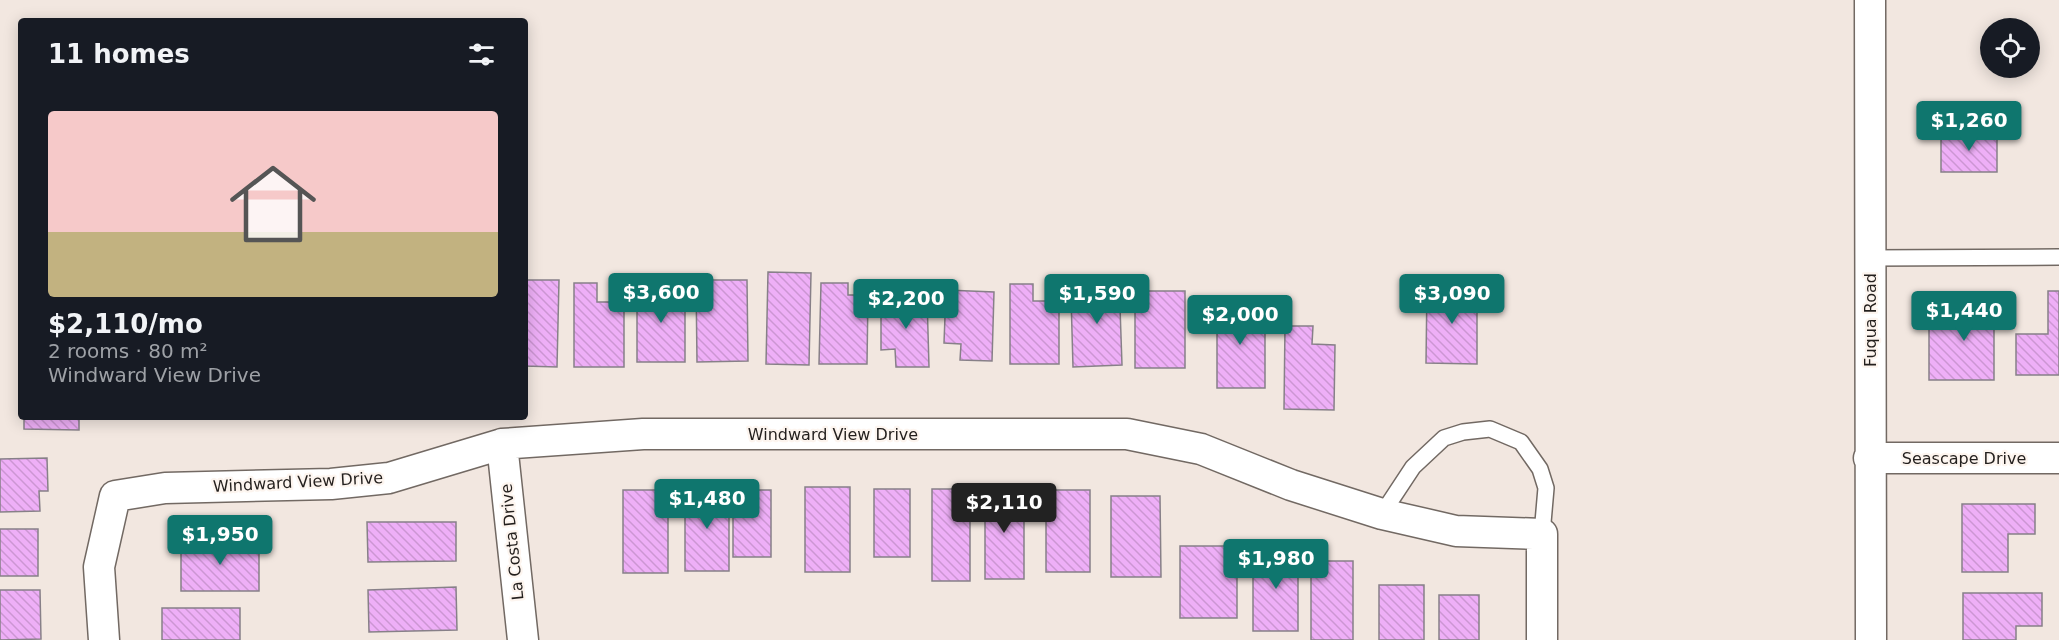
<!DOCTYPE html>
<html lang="en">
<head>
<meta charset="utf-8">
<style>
  body { margin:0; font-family:"DejaVu Sans",sans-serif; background:#20242c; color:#f1f3f6; height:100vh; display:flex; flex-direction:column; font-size:22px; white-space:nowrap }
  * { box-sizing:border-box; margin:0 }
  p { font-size:20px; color:#9ea1a6 }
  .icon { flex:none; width:33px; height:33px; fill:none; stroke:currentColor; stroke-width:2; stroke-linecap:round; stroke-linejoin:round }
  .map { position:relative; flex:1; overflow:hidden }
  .drawer { position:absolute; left:18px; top:18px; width:510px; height:402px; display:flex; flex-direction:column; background:#171b24; border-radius:6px; box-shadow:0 3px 15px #0003 }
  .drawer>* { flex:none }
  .tools { position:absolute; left:1980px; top:18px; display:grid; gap:12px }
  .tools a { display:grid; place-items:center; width:60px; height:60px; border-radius:50%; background:#171b24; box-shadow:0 3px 15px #0003; font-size:30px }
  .price { position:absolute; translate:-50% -51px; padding:0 14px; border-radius:6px; background:#0f766e; color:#fff; font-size:20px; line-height:39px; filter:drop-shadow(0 2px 3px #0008) }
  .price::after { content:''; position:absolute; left:50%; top:36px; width:18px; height:14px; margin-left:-9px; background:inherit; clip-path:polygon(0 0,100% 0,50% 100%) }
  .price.selected { background:#222; color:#fff }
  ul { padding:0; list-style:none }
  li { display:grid; align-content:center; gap:12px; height:318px; padding:0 30px }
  li span { display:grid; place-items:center; height:186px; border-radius:6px; color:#555 }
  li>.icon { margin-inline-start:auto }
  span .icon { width:108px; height:108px; fill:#fffc; stroke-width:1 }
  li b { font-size:26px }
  h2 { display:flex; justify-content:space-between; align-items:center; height:72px; padding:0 30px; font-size:26px }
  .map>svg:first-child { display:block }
  .building { fill:url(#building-back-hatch); stroke:#878088; stroke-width:1.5 }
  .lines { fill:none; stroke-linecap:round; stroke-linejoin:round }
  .lane-casing { stroke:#726963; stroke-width:18 }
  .street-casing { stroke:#726963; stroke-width:33 }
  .lane { stroke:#fff; stroke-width:15 }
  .street { stroke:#fff; stroke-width:30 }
  .labels { text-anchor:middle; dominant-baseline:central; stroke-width:4.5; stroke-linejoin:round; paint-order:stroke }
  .street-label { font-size:16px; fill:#231f1d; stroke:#fdf5ef }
</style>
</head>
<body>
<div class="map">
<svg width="2059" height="640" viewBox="0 0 2059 640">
  <defs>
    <pattern id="building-back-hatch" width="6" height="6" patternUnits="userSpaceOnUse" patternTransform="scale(1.5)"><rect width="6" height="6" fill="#eeaff7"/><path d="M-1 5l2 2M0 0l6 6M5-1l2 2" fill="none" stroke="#cc96d3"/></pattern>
  </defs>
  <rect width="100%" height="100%" fill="#f2e7e0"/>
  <path class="building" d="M1941,131H1997V172H1941Z
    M768,272L811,273L809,365L766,364Z
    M1119,278L1122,365L1073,367L1071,296H1085V279Z
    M525,280H559L557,367L525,366Z
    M696,280H747L748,361L697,362Z
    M574,283H597V302H624V367H574Z
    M821,283H848V295H868L867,364H819Z
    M1010,284H1033V301H1059V364H1010Z
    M1427,285L1477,286V364L1426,363Z
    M637,286H685V362H637Z
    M946,290L994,292L992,361L960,360L961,344L944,343Z
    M1135,291H1185V368H1135Z
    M2048,291H2059V375H2016V334H2048Z
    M1964,292H1994V380H1929V317H1964Z
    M927,297L929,367H896L895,349L881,350V298Z
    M1217,299H1245V312H1265V388H1217Z
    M1285,326H1313L1312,344L1335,345L1334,410L1284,409Z
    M24,417H117V418L79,417V430L24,429Z
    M47,458L48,491H39L40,511L0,512V459Z
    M805,487H850V572H805Z
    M685,489H729V571H685Z
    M874,489H910V557H874Z
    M932,489H970V581H932Z
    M985,489H1024V579H985Z
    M623,490H668V573H623Z
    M733,490H771V557H733Z
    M1046,490H1090V572H1046Z
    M1111,496H1160L1161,577H1111Z
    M1962,504H2035V534H2008V572H1962Z
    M367,522H456V561L368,562Z
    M0,529H38V576H0Z
    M181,542H259V591H181Z
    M1180,546H1237V618H1180Z
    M1253,548H1298V631H1253Z
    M1311,561H1353V640H1311Z
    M1379,585H1424V640H1379Z
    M456,587L457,630L369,632L368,590Z
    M0,590H40L41,639L0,640Z
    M1963,593H2042V626H2016V640H1963Z
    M1439,595H1479V640H1439Z
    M162,608H240V640H162Z"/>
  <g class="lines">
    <defs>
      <path id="lane" d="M1870,258L2059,257
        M1382,514L1413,467L1444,438L1463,432L1490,429L1521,442L1540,469L1546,488L1542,534"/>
      <path id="street" d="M1870,0L1871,640
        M502,444L523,640
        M1869,458H2059
        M104,640L99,567L115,496L165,488L331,484L389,478L502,444L643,434H1127L1201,449L1291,485L1382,514L1456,531L1542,534V640"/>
    </defs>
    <use href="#lane" class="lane-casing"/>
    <use href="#street" class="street-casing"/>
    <use href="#lane" class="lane"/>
    <use href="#street" class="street"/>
  </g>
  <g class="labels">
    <g class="street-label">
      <text transform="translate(1870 320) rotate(-90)">Fuqua Road</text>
      <text x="833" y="434">Windward View Drive</text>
      <text x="1964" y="458">Seascape Drive</text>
      <text transform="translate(298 482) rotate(-3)">Windward View Drive</text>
      <text transform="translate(512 542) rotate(-96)">La Costa Drive</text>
    </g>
  </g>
</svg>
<div class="tools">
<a><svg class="icon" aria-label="locate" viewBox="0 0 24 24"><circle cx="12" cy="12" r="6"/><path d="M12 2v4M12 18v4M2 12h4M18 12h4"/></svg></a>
</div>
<b class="price" style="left:1969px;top:152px">$1,260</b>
<b class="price" style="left:661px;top:324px">$3,600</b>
<b class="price" style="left:1097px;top:325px">$1,590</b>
<b class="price" style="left:1452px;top:325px">$3,090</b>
<b class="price" style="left:906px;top:330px">$2,200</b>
<b class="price" style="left:1964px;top:342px">$1,440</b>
<b class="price" style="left:1240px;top:346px">$2,000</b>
<b class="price" style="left:707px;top:530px">$1,480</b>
<b class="price selected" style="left:1004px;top:534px">$2,110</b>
<b class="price" style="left:220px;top:566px">$1,950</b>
<b class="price" style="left:1276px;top:590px">$1,980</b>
<section class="drawer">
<h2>11 homes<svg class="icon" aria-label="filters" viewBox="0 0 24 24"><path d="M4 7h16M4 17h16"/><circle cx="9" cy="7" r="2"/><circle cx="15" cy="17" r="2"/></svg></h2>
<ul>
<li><span style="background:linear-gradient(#f6c9c9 65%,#c2b280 0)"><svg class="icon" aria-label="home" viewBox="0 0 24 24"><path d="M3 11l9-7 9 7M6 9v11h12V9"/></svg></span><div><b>$2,110/mo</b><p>2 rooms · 80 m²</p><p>Windward View Drive</p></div></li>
</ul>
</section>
</div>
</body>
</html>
